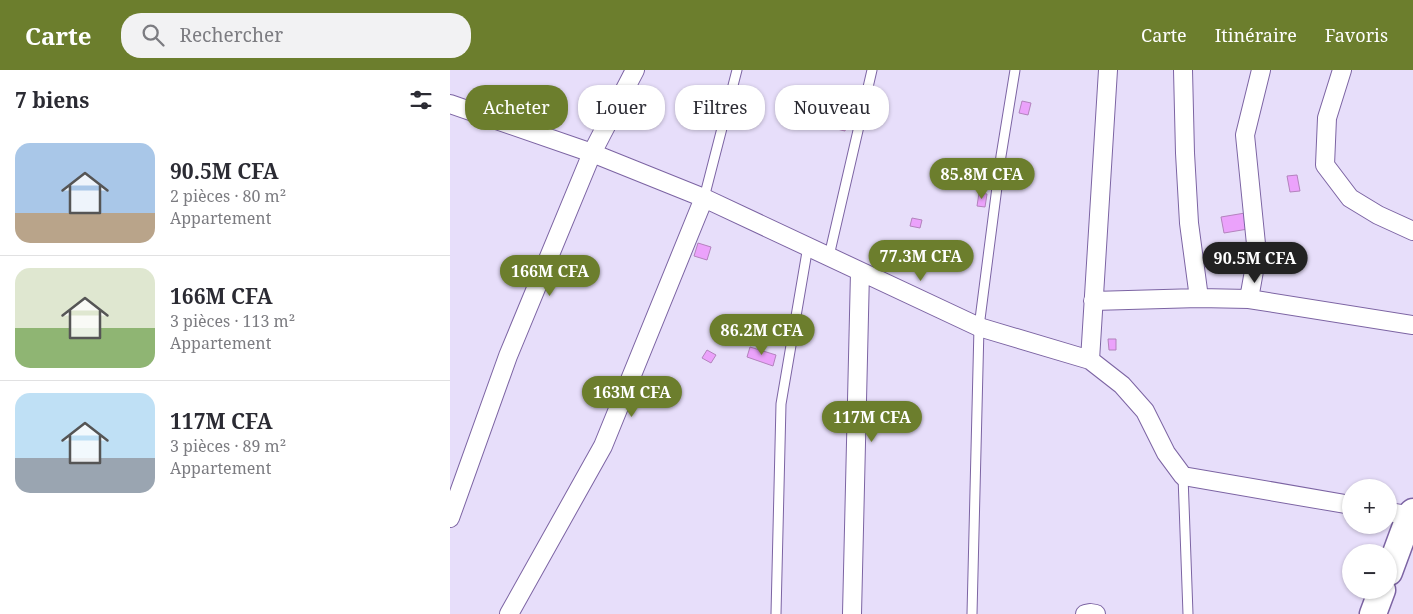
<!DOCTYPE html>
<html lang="fr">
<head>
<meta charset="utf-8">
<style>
  body { margin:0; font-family:"Noto Serif",serif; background:#f2f2f3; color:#2b2b33; height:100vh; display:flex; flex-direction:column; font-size:19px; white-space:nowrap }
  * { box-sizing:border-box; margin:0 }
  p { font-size:16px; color:#7c7c81 }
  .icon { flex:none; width:28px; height:28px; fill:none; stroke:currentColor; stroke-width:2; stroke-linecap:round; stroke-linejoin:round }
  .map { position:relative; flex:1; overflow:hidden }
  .drawer { display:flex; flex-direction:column; background:#fff; width:450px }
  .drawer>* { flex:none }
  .top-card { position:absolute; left:15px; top:15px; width:475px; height:45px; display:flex; gap:10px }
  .buttons { position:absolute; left:892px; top:409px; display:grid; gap:10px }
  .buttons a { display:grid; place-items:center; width:55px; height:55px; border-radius:50%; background:#fff; box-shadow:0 1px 4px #0004; font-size:25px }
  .price { position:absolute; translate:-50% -42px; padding:0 11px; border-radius:18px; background:#6c7e2d; color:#fff; font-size:16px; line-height:32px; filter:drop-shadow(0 1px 2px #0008) }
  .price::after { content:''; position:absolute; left:50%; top:30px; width:15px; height:11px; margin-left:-8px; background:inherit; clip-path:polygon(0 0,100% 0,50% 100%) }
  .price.on { background:#222; color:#fff }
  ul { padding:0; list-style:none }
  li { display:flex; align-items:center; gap:15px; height:125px; padding:0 15px }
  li+li { border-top:1px solid #e1e1e2 }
  li span { display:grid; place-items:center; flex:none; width:140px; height:100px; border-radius:15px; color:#555 }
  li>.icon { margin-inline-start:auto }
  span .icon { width:60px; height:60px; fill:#fffc; stroke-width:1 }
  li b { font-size:21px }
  h2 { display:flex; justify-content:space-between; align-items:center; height:60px; padding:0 15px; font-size:21px }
  .tag { padding:0 18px; border-radius:20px; background:#fff; box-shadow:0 1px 4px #0004; font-size:18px; line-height:45px }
  .tag.on { background:#6c7e2d; color:#fff }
  header { display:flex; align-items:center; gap:30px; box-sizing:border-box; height:70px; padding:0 25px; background:#6c7e2d; color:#fff }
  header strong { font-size:24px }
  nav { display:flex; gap:28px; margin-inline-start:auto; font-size:18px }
  .search { width:350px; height:45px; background:#f2f2f3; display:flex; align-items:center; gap:12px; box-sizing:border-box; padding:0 18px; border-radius:20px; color:#7c7c81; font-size:19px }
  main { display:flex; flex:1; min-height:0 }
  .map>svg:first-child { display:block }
  .building { fill:#eba2fb; stroke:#b383bd }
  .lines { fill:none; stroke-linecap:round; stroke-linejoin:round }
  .lane-casing { stroke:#7c64a3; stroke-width:11 }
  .street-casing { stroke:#7c64a3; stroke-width:20 }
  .primary-casing { stroke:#7c64a3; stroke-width:29 }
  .lane { stroke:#fff; stroke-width:9 }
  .street { stroke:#fff; stroke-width:18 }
  .primary { stroke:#fff; stroke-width:26 }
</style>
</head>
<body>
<header>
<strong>Carte</strong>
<div class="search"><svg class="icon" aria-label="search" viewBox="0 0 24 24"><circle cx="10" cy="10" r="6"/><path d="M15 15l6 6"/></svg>Rechercher</div>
<nav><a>Carte</a><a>Itinéraire</a><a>Favoris</a></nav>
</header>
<main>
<section class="drawer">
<h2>7 biens<svg class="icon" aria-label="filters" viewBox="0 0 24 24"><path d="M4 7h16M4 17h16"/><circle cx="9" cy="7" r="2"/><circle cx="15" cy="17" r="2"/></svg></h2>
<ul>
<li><span style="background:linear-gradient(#a9c7e8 70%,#b9a48a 0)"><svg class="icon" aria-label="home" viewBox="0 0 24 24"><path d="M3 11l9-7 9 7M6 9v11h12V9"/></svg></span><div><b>90.5M CFA</b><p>2 pièces · 80 m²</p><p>Appartement</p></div></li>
<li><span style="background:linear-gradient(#dfe7d0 60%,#8fb573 0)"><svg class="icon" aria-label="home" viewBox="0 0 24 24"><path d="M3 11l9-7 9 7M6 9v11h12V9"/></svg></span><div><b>166M CFA</b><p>3 pièces · 113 m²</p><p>Appartement</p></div></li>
<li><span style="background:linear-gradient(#bfe0f5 65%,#9aa5b1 0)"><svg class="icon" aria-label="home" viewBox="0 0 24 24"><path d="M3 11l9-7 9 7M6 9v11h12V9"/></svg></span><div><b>117M CFA</b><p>3 pièces · 89 m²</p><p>Appartement</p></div></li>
</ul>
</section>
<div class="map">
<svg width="963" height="544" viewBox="0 0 963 544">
  <rect width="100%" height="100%" fill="#e7defa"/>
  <path class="building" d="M572,31L581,33L578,45L569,43Z
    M389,49L397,51L395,61L387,59Z
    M847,105L850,121L840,122L837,106Z
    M529,123L537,124L535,137L527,136Z
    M795,143L798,159L774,163L771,147Z
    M462,148L472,150L470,158L460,156Z
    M248,173L261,177L257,190L244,186Z
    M802,182L804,193L792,196L790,185Z
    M658,269H666V280H659Z
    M300,277L326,285L323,296L297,287Z
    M257,280L266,285L261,293L252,288Z"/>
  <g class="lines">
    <defs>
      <path id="lane" d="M254,128L287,0
        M379,186L422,0
        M733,406L738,544
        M326,544L331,334L358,176
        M522,544L529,257L551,86L565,0"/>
      <path id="street" d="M733,0L735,83L739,153L749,228
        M892,0L877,48L875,95L900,128L928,145L963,161
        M0,34L142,83L254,128L529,257L640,290L672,315L695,341L716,383L733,406L901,435
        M799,229L807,184L795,65L811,0
        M643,231L749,228L799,229L963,255
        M640,290L658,0
        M939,442L963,446
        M0,448L58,286L142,83L185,0
        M59,544L153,376L254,128
        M402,544L410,202
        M635,544L640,543L646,544"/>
      <path id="primary" d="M939,502L960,445L963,442
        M923,544L932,520"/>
    </defs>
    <use href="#lane" class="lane-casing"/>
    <use href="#street" class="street-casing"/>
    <use href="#primary" class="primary-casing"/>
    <use href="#lane" class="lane"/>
    <use href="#street" class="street"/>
    <use href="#primary" class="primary"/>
  </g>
</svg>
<div class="buttons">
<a>+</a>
<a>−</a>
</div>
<b class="price" style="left:532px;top:130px">85.8M CFA</b>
<b class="price" style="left:471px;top:212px">77.3M CFA</b>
<b class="price on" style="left:805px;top:214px">90.5M CFA</b>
<b class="price" style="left:100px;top:227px">166M CFA</b>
<b class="price" style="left:312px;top:286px">86.2M CFA</b>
<b class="price" style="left:182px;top:348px">163M CFA</b>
<b class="price" style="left:422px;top:373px">117M CFA</b>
<div class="top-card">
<a class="tag on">Acheter</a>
<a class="tag">Louer</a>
<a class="tag">Filtres</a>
<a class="tag">Nouveau</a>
</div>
</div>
</main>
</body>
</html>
